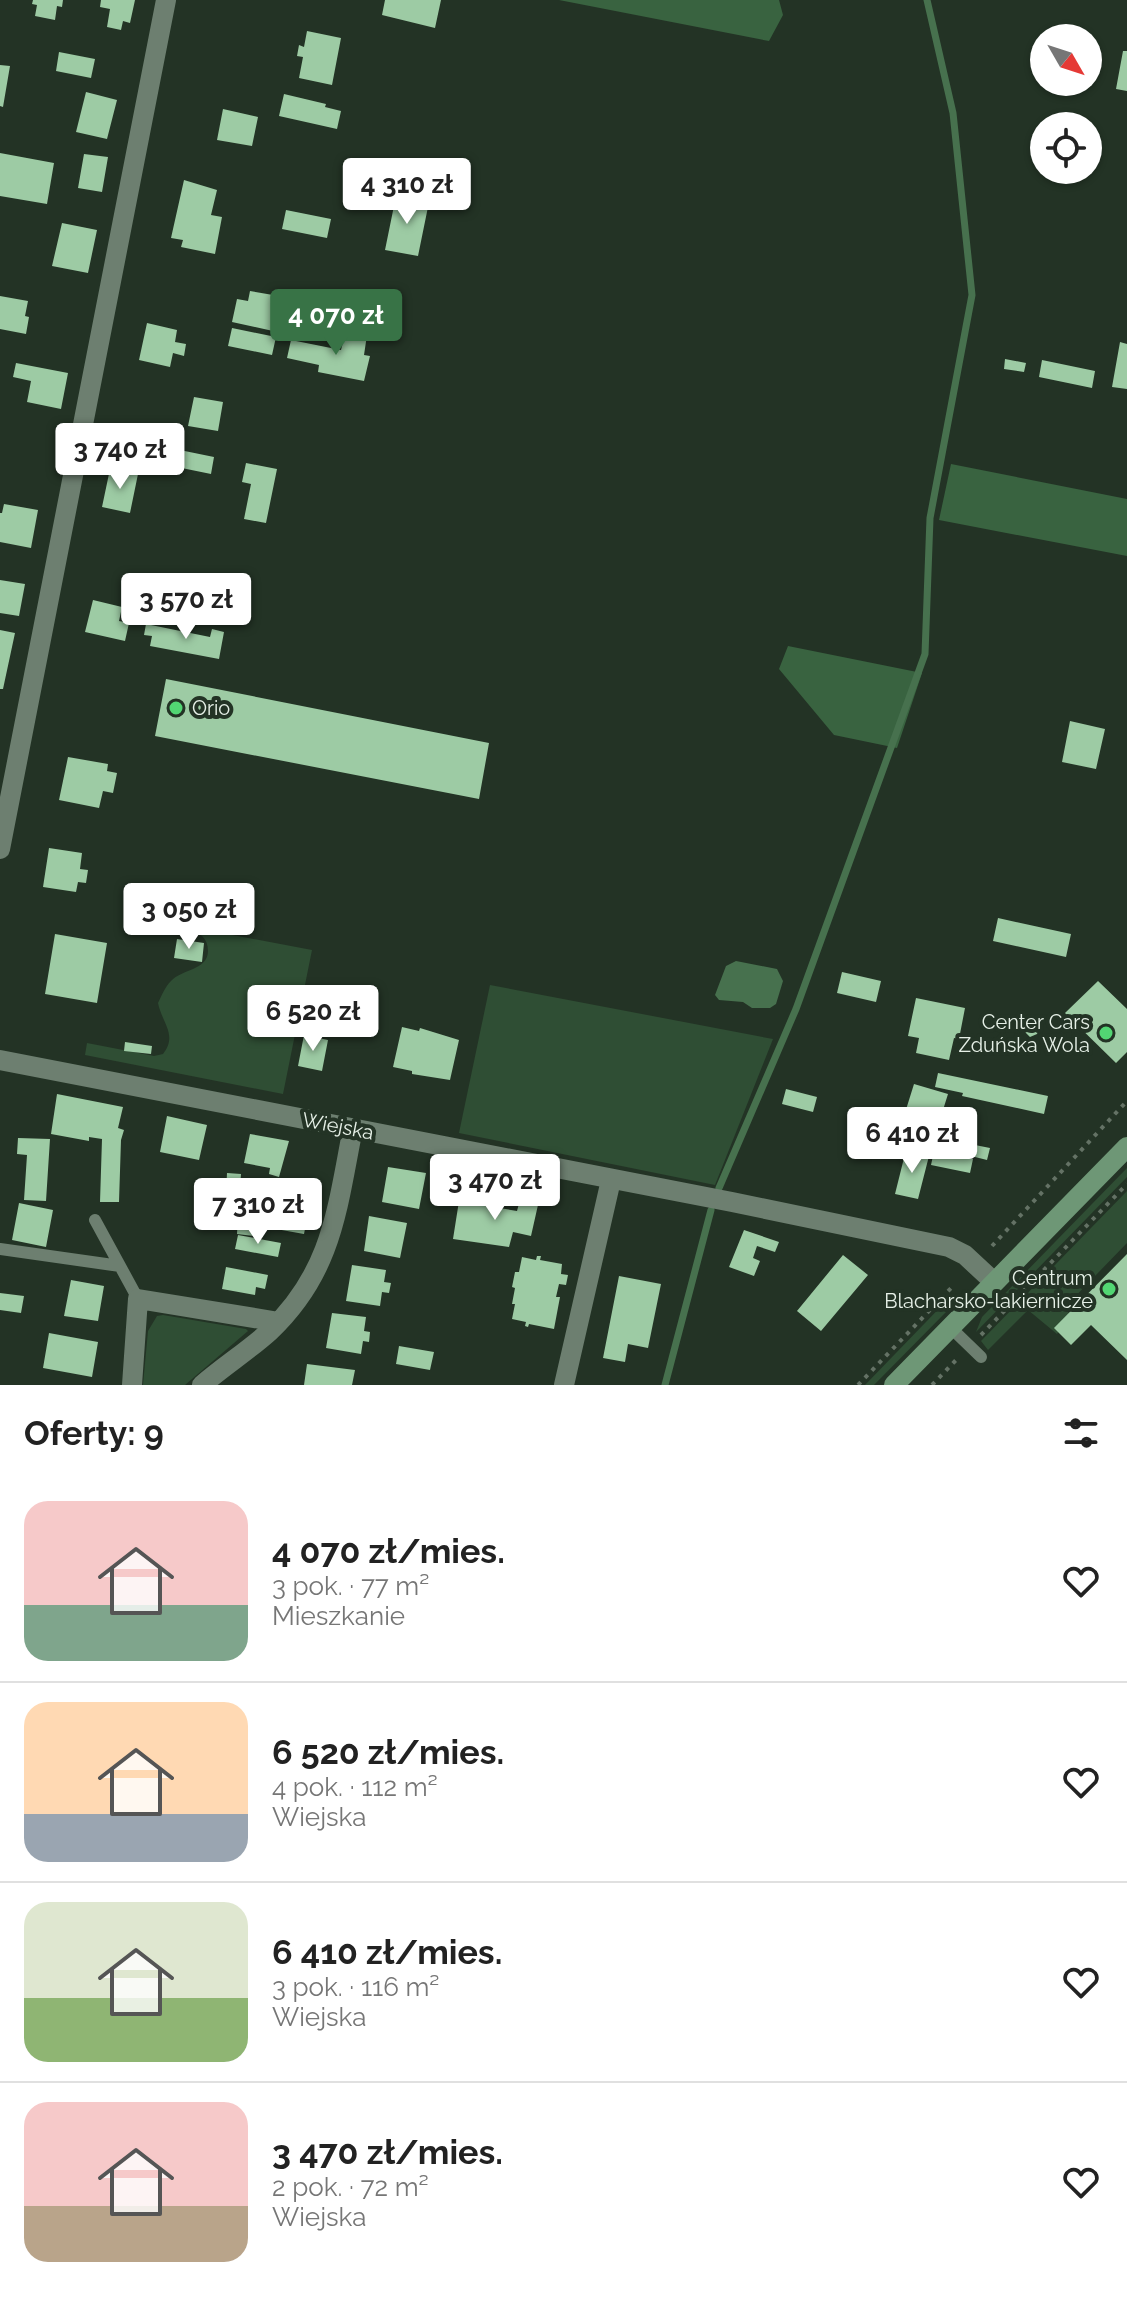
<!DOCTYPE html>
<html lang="pl">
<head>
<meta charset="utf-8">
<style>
  body { margin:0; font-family:Raleway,sans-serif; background:#f6f6f6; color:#222; height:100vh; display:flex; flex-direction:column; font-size:30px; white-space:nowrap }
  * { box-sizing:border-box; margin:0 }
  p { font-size:26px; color:#767676 }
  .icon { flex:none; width:44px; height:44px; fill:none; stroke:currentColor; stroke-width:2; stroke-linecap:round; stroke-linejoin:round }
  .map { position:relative; height:1385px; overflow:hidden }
  .details { display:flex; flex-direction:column; background:#fff; flex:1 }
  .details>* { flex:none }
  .needle { width:52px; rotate:129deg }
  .controls { position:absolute; left:1030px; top:24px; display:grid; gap:16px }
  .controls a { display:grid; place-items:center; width:72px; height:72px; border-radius:50%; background:#fff; box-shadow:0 2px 6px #0004; font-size:40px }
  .price { position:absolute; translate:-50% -68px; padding:0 18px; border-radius:8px; background:#fff; color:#222; font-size:26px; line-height:52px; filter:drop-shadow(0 2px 4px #0008) }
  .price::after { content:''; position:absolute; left:50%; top:48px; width:24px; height:18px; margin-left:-12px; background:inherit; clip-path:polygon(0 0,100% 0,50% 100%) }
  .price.active { background:#387346; color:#fff }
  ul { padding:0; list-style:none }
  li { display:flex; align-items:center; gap:24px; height:200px; padding:0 24px }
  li+li { border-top:2px solid #e0e0e0 }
  li span { display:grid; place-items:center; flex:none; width:224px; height:160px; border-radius:24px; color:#555 }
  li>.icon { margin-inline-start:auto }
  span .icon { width:96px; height:96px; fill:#fffc; stroke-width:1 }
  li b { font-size:34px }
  h2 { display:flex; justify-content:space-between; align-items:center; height:96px; padding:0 24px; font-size:34px }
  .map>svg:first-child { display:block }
  .green { fill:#2f4e34 }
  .forest { fill:#396340 }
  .water { fill:#47714e }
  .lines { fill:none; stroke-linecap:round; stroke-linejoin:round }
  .stream { stroke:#47714e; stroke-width:7 }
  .building { fill:#9dcba4 }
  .path { stroke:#647265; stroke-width:4; stroke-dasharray:4 6; stroke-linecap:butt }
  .lane { stroke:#6d7f70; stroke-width:12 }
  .street { stroke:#6d7f70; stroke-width:20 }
  .secondary { stroke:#6e9776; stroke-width:20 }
  .poi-dot { fill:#52d673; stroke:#233325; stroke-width:3 }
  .labels { text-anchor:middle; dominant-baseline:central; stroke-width:8; stroke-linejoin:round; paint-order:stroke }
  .poi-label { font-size:20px; fill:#e6f0e7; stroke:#233325; text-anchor:end }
  .street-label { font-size:20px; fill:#e6f0e7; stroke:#233325 }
</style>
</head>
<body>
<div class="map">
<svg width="1127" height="1385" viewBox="0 0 1127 1385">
  <rect width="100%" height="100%" fill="#233325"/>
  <path class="green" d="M190,927L312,950L283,1094L85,1055L87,1043L154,1056L163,1054C178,1035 162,1023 158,1003C162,995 165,987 171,981C182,969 208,970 208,951C208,938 200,934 190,927Z
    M490,985L773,1039L715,1185L459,1133Z
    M1127,1168V1177L976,1332L982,1317Z
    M1127,1191V1243L1064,1308L1071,1315L1057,1334L1028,1310L988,1350L981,1341Z
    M954,1293L946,1312L874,1385H865Z
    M163,1315L246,1329L248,1331L185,1385H143L148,1331L157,1316Z"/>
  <path class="forest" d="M559,0H779L783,15L769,41Z
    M951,464L1127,499V556L939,520Z
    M788,646L922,673L897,748L834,735L779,669Z"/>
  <path class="water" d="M736,961L777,969L783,981L776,1004L770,1008H752L743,1002L719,1000L715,995L726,966Z"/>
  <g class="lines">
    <path class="stream" d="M719,1188L796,1009L925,654L930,518L972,295L953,113L927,0
      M665,1385L711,1210"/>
  </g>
  <path class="building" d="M33,0H63L62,7L57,6L55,20L35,16L37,5L32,4Z
    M101,0H135L130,23L123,21L121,30L107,27L110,9L100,7Z
    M385,0H441L435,28L382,15Z
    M307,31L341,38L332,85L299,78L303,57L297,56L299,45L304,47Z
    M1123,51H1127V91L1116,89Z
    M59,52L95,59L91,78L56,71Z
    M0,65L10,66L3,107L0,106Z
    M86,92L117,100L107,139L76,132Z
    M284,94L326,104L325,107L341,111L337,129L279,116Z
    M223,109L258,117L252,146L217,140Z
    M0,153L54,163L47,204L0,196Z
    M84,154L108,157L102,192L78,188Z
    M184,180L217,190L211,215L222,217L215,254L181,247L183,240L171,238Z
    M396,196L429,202L418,256L385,250Z
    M286,210L331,219L327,238L282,229Z
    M62,223L97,230L88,273L52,266Z
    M250,291L273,295L271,306L277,307L273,331L232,322L237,299L248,301Z
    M0,296L28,301L25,316L29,317L26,334L0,329Z
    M147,323L177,330L175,342L186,344L184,356L173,353L170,367L139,360Z
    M232,328L276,337L272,355L228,346Z
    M346,330L367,335L364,355L370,356L364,381L318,372L319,365L287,358L291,340L341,350Z
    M1120,342L1127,344V389L1112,387Z
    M1005,359L1026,363L1024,372L1004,369Z
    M1042,360L1095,371L1092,388L1039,377Z
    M16,363L68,373L61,409L27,402L31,381L13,377Z
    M194,397L223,402L218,431L188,426Z
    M170,448L214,457L211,474L167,465Z
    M246,463L277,469L266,523L244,519L251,484L242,482Z
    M110,469L138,474L130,513L102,507Z
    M4,504L38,510L31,548L0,542V513H2Z
    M0,580L25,584L19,616L0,613Z
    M93,600L122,607L119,621L129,623L125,641L85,632Z
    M146,624L210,637L212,629L224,632L219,659L150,646L152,636L144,635Z
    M0,630L15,633L3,689H0Z
    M166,679L489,743L479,799L155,736Z
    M1070,721L1105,729L1096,769L1062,762Z
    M68,757L108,764L107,771L117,773L113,793L103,791L99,808L59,800Z
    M49,848L82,853L80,869L88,870L86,883L78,882L76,892L43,887Z
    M141,893L158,895L154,922L137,919Z
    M998,918L1071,934L1066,957L993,941Z
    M55,934L107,943L97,1003L45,994Z
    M177,939L204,943L202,962L174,958Z
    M842,972L881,981L876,1002L837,993Z
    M1098,981L1127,1009V1052L1116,1063L1065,1013Z
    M916,998L965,1008L959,1039L954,1038L949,1060L916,1053L919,1038L908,1036Z
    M1034,1023L1039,1028L1037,1034L1030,1037L1025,1032L1027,1024Z
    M402,1027L419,1031L420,1028L459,1040L450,1080L412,1074V1071L393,1067Z
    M304,1035L328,1040L322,1071L298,1066Z
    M125,1042L152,1046L151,1054L124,1051Z
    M938,1073L1048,1096L1044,1114L962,1096L963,1093L935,1087Z
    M914,1084L948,1094L933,1142L899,1132Z
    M786,1089L817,1097L813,1112L782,1104Z
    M57,1094L123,1107L118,1128L124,1130L121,1140L119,1202H100L102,1139L89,1137V1141L51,1134Z
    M167,1116L207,1125L199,1160L160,1152Z
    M250,1134L289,1141L279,1177L269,1174L270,1168L244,1163Z
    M18,1138L50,1139L46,1201L24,1200L27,1155L17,1154Z
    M970,1144L990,1148L987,1160L967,1155Z
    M906,1150L929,1156L918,1199L895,1194Z
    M934,1151L973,1159L970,1173L931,1165Z
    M388,1167L426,1173L419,1209L382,1202Z
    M227,1173L241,1174L240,1187L266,1189L263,1237L237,1234L238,1215L225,1213Z
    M522,1192L540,1196L531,1236L513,1232L509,1247L453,1239L459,1201L517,1211Z
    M282,1193L311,1198L304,1234L276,1229Z
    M19,1203L53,1210L46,1247L12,1240Z
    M369,1216L407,1223L400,1258L364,1251Z
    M744,1230L779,1242L775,1252L757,1246L753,1258L760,1261L754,1276L729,1267Z
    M238,1235L281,1243L278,1257L235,1249Z
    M1127,1254V1360L1091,1325L1071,1345L1054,1328Z
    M843,1255L868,1275L821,1331L797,1311Z
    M537,1256H541L540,1260L562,1264L561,1274L568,1275L566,1285L559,1284L556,1297H560L554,1329L529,1324L528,1327L525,1326L526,1322L512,1319L515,1304H512L515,1288L512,1287L515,1272H519L522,1257L536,1260Z
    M352,1265L386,1270L384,1282L391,1283L389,1293L382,1292L380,1306L346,1301Z
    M226,1267L268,1275L265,1289L256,1287L255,1295L222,1289Z
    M619,1276L661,1284L648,1348L628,1344L625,1362L603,1358Z
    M71,1280L104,1286L98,1321L64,1316Z
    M0,1293L24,1296L21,1313L0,1310Z
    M332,1313L366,1317L364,1331L370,1332L369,1342L363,1341L361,1354L326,1348Z
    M49,1333L98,1342L92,1377L43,1368Z
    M399,1346L434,1352L430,1370L396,1364Z
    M307,1364L355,1370L352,1385H304Z"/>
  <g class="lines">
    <path class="path" d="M992,1246L1127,1101
      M981,1335L1127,1184
      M858,1385L954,1285
      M932,1385L958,1358"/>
    <path class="lane" d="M95,1220L138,1299
      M0,1249L120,1266
      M950,1327L981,1357"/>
    <path class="street" d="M0,849L166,0
      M0,1060L732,1202L949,1247L965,1255L994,1282
      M132,1385L138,1299L279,1322
      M202,1385C224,1366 249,1350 270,1331C333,1271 337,1208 353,1128
      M564,1385L611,1180"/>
    <path class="secondary" d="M894,1385L1127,1147"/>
  </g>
  <g class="poi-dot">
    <circle cx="176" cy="708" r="8"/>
    <circle cx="1106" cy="1033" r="8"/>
    <circle cx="1109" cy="1289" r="8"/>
  </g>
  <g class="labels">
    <g class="poi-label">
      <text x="192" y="708" text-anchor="start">Orio</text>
      <text x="1090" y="1022">Center Cars<tspan x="1090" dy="23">Zduńska Wola</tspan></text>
      <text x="1093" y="1278">Centrum<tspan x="1093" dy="23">Blacharsko-lakiernicze</tspan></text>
    </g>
    <g class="street-label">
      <text transform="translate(338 1126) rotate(11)">Wiejska</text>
    </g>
  </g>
</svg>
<div class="controls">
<a><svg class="needle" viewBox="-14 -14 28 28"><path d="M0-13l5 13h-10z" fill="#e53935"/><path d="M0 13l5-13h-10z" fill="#767676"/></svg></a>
<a><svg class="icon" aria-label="locate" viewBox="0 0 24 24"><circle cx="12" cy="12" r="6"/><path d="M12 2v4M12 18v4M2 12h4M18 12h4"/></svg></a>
</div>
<b class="price" style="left:407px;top:226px">4 310 zł</b>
<b class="price active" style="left:336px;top:357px">4 070 zł</b>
<b class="price" style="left:120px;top:491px">3 740 zł</b>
<b class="price" style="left:186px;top:641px">3 570 zł</b>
<b class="price" style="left:189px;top:951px">3 050 zł</b>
<b class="price" style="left:313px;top:1053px">6 520 zł</b>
<b class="price" style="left:912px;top:1175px">6 410 zł</b>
<b class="price" style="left:495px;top:1222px">3 470 zł</b>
<b class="price" style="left:258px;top:1246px">7 310 zł</b>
</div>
<section class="details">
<h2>Oferty: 9<svg class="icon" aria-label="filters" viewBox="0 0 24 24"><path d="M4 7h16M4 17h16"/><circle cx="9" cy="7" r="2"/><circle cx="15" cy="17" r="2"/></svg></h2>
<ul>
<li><span style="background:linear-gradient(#f6c9c9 65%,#7fa58c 0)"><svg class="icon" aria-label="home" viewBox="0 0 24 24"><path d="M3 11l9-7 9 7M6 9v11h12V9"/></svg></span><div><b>4 070 zł/mies.</b><p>3 pok. · 77 m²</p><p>Mieszkanie</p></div><svg class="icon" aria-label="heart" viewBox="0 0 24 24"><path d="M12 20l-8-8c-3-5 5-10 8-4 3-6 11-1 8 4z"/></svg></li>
<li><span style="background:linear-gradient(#ffd9b3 70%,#9aa5b1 0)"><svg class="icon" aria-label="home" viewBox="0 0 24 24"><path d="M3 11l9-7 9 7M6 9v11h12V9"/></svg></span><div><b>6 520 zł/mies.</b><p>4 pok. · 112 m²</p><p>Wiejska</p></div><svg class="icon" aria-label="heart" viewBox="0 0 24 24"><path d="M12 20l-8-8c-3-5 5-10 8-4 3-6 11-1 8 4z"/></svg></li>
<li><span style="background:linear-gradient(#dfe7d0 60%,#8fb573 0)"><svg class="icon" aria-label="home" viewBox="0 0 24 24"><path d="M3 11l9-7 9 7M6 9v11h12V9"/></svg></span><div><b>6 410 zł/mies.</b><p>3 pok. · 116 m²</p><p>Wiejska</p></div><svg class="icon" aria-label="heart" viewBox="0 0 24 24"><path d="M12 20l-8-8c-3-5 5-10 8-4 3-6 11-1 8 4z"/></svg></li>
<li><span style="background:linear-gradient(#f6c9c9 65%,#b9a48a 0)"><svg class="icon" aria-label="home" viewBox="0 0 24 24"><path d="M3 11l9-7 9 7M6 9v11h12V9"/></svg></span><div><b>3 470 zł/mies.</b><p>2 pok. · 72 m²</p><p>Wiejska</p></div><svg class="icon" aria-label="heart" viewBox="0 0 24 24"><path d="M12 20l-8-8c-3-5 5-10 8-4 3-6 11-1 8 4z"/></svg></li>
</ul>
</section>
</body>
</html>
